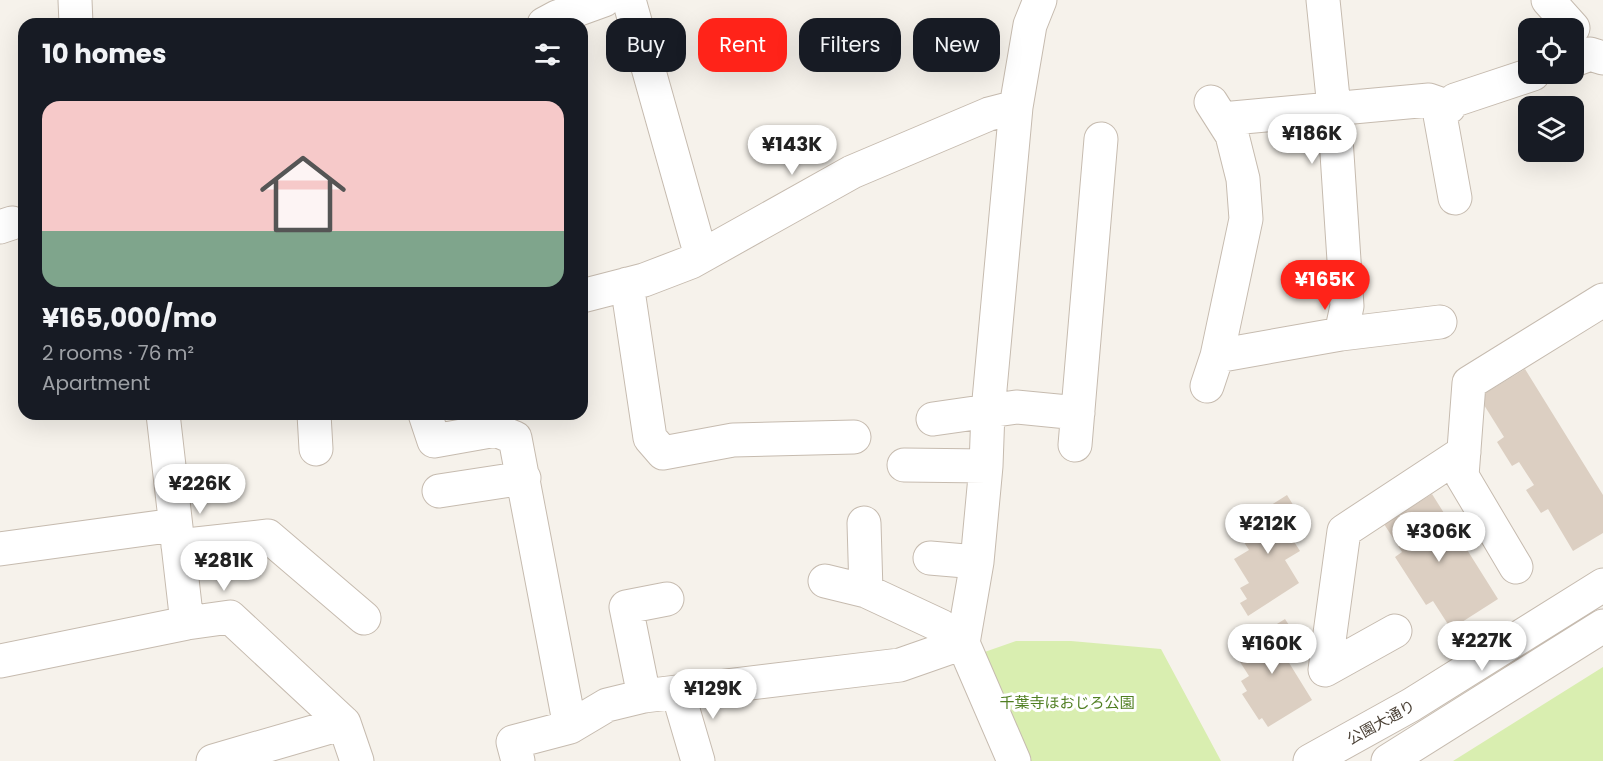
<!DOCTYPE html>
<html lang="en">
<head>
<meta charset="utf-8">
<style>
  body { margin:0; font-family:Poppins,"Noto Sans JP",sans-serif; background:#242831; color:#f1f3f6; height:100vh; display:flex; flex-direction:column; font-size:22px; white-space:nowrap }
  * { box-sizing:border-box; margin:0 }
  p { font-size:20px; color:#9ea1a6 }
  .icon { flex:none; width:33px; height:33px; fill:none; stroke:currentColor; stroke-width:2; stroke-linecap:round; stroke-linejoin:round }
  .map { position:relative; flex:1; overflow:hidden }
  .panel { position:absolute; left:18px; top:18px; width:570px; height:402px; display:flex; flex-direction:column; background:#171b24; border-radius:18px; box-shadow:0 6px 24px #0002 }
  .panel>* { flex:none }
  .guide { position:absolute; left:606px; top:18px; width:570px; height:54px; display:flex; gap:12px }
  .buttons { position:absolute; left:1518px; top:18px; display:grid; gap:12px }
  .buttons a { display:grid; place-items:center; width:66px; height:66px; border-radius:12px; background:#171b24; box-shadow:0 6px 24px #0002; font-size:30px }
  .price { position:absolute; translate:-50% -51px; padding:0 14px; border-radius:21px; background:#fff; color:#222; font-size:20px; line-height:39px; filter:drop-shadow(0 2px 3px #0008) }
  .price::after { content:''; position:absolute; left:50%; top:36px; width:18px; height:14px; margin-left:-9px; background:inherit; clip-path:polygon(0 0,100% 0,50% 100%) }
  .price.on { background:#ff2319; color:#fff }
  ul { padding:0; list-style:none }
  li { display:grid; align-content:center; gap:12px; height:318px; padding:0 24px }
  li+li { border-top:2px solid #363941 }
  li span { display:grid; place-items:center; height:186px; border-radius:18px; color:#555 }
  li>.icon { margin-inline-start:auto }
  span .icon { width:108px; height:108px; fill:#fffc; stroke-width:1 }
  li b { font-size:26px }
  h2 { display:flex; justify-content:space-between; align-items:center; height:72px; padding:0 24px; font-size:26px }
  .chip { padding:0 21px; border-radius:18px; background:#171b24; box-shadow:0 6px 24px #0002; font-size:21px; line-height:54px }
  .chip.on { background:#ff2319; color:#fff }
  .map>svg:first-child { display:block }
  .green { fill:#d9eeb0 }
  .building { fill:#dccfc2 }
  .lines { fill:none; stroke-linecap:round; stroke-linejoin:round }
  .minor-casing { stroke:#c6bbaf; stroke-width:35 }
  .minor { stroke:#fff; stroke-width:33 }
  .labels { text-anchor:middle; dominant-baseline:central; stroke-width:6; stroke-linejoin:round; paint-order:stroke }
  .park-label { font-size:15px; fill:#507f22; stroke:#fff }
  .street-label { font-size:15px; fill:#4c4237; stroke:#fff }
</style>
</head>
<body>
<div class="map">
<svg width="1603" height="761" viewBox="0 0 1603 761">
  <rect width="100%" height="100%" fill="#f6f2eb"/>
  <path class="green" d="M1016,641H1071L1161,649L1221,761H1028L976,655Z
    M1603,667V761H1453Z"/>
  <path class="building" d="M1525,369L1603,495V533L1573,551L1548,509L1541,513L1526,490L1534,485L1519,462L1512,466L1497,442L1504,437L1479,397Z
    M1432,494L1498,599L1451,629L1433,601L1426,605L1395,557L1402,552L1384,524Z
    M1287,495L1300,516L1284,526L1300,551L1285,560L1299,583L1248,616L1240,603L1247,599L1240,588L1249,583L1234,559L1249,550L1240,536L1248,532L1243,523Z
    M1285,619L1300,642L1283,653L1312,700L1268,727L1262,718L1259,720L1242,694L1247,691L1241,681L1249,676L1233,651Z"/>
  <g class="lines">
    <defs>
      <path id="minor" d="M75,0L76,24
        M629,0L701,256
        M1323,0L1334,108L1347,306L1341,334
        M1548,0L1573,28
        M544,24L557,17L604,0
        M1574,60L1590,54L1603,58
        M1222,119L1429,100L1449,107
        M1455,198L1440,115L1455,100L1533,74
        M0,227L12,223
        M627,284L650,438L663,453L733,440L854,437
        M582,296L644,280L691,262L852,172L989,114L1016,107
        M1217,356L1341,334L1440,322
        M1207,386L1217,356L1246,219L1243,179L1232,135L1211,102
        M163,414L187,623
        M314,414L316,449
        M425,414L434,441L496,430L515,438L570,727
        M933,419L1016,407L1078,413
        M1075,445L1101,139
        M904,465L986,466
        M439,491L524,478
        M864,523L866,591
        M178,546L268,536L364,618
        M0,549L175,525
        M930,558L977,562
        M1516,567L1462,476L1469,383L1603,300
        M825,581L866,591L941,626L963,643
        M1395,631L1325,670L1344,531L1464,452
        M0,661L187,623L230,617L344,723L357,761
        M678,693L698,761
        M644,696L626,607L667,599
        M213,761L344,723
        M518,761L513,742L570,727L607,705L644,696L900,665L963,643
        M1014,761L963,643L977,562L986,466L988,411L1016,107L1030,25L1040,0
        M1310,761L1411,705L1603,585
        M1388,761L1603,626"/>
    </defs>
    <use href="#minor" class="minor-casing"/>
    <use href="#minor" class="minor"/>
  </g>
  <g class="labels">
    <g class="park-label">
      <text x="1067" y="702">千葉寺ほおじろ公園</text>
    </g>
    <g class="street-label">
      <text transform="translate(1381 722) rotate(-29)">公園大通り</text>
    </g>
  </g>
</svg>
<div class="buttons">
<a><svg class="icon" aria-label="locate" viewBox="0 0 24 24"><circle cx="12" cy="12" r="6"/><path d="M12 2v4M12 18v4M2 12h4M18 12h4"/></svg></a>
<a><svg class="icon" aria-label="layers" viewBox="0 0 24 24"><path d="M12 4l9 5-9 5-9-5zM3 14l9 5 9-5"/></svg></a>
</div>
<b class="price" style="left:1312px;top:165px">¥186K</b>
<b class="price" style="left:792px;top:176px">¥143K</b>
<b class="price on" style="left:1325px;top:311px">¥165K</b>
<b class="price" style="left:200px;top:515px">¥226K</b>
<b class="price" style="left:1268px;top:555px">¥212K</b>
<b class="price" style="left:1439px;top:563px">¥306K</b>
<b class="price" style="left:224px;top:592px">¥281K</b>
<b class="price" style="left:1482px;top:672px">¥227K</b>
<b class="price" style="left:1272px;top:675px">¥160K</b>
<b class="price" style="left:713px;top:720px">¥129K</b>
<div class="guide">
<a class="chip">Buy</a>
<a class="chip on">Rent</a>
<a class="chip">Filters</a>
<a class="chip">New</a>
</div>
<section class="panel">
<h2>10 homes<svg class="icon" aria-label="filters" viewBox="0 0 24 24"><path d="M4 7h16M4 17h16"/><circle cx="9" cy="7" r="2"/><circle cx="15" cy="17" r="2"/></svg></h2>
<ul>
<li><span style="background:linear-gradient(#f6c9c9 70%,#7fa58c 0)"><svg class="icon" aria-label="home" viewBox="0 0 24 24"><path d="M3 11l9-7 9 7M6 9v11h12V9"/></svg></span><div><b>¥165,000/mo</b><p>2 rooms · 76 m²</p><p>Apartment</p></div></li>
</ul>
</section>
</div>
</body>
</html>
